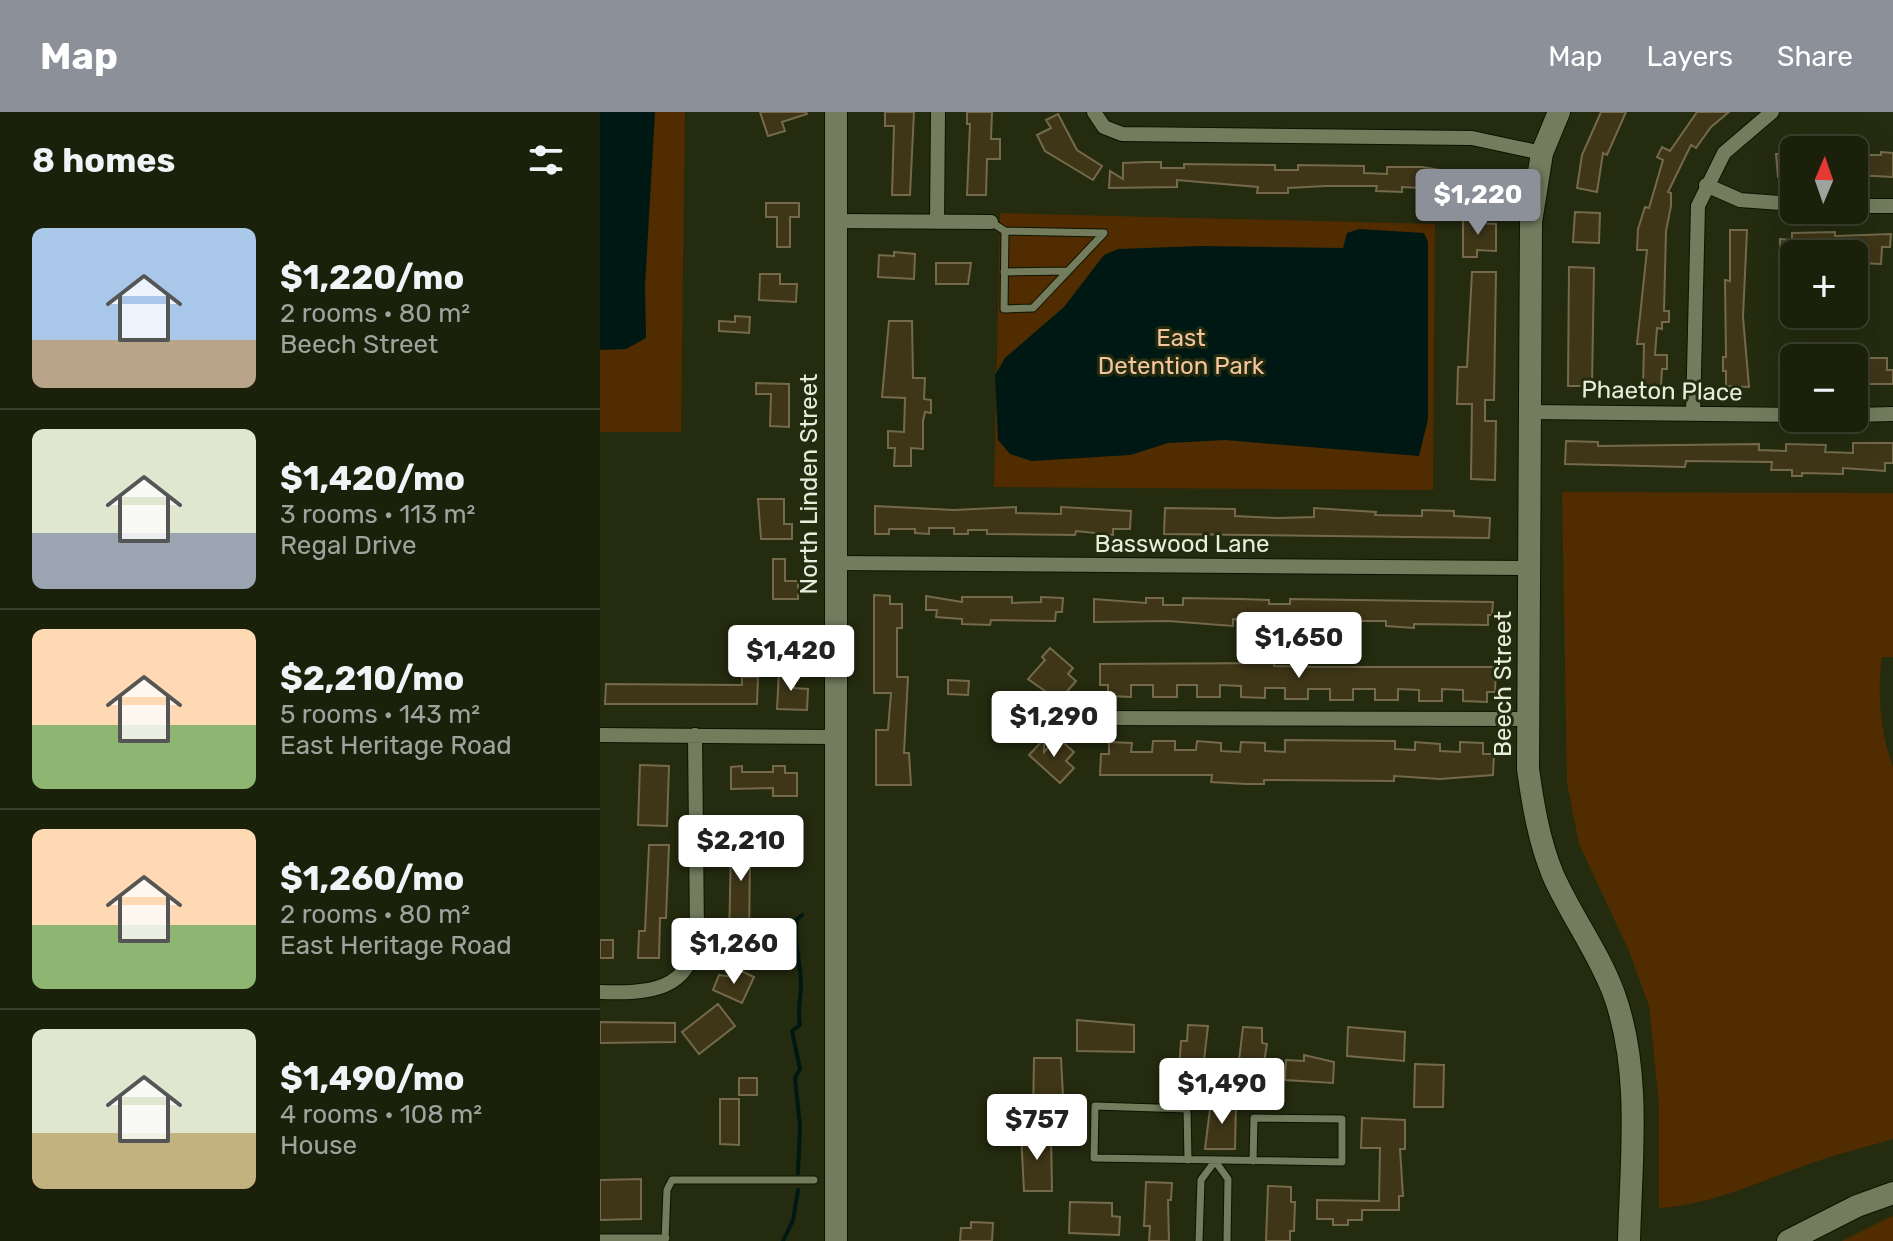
<!DOCTYPE html>
<html lang="en">
<head>
<meta charset="utf-8">
<style>
  body { margin:0; font-family:Rubik,sans-serif; background:#282d19; color:#f1f3f6; height:100vh; display:flex; flex-direction:column; font-size:30px; white-space:nowrap }
  * { box-sizing:border-box; margin:0 }
  p { font-size:26px; color:#a0a39d }
  .icon { flex:none; width:44px; height:44px; fill:none; stroke:currentColor; stroke-width:2; stroke-linecap:round; stroke-linejoin:round }
  .map { position:relative; flex:1; overflow:hidden }
  .drawer { display:flex; flex-direction:column; background:#1b200b; width:600px }
  .drawer>* { flex:none }
  .needle { width:52px; rotate:2deg }
  .fabs { position:absolute; left:1180px; top:24px; display:grid; gap:16px }
  .fabs a { display:grid; place-items:center; width:88px; height:88px; border-radius:12px; background:#1b200b; box-shadow:0 8px 32px #0002,0 0 0 2px #393e2c; font-size:40px }
  .price { position:absolute; translate:-50% -68px; padding:0 18px; border-radius:8px; background:#fff; color:#222; font-size:26px; line-height:52px; filter:drop-shadow(0 2px 4px #0008) }
  .price::after { content:''; position:absolute; left:50%; top:48px; width:24px; height:18px; margin-left:-12px; background:inherit; clip-path:polygon(0 0,100% 0,50% 100%) }
  .price.active { background:#8c9099; color:#fff }
  ul { padding:0; list-style:none }
  li { display:flex; align-items:center; gap:24px; height:200px; padding:0 32px }
  li+li { border-top:2px solid #393e2c }
  li span { display:grid; place-items:center; flex:none; width:224px; height:160px; border-radius:12px; color:#555 }
  li>.icon { margin-inline-start:auto }
  span .icon { width:96px; height:96px; fill:#fffc; stroke-width:1 }
  li b { font-size:34px }
  h2 { display:flex; justify-content:space-between; align-items:center; height:96px; padding:0 32px; font-size:34px }
  header { display:flex; align-items:center; gap:48px; box-sizing:border-box; height:112px; padding:0 40px; background:#8c9099; color:#fff }
  header strong { font-size:38px }
  nav { display:flex; gap:44px; margin-inline-start:auto; font-size:28px }
  main { display:flex; flex:1; min-height:0 }
  .map>svg:first-child { display:block }
  .green { fill:#502c00 }
  .water { fill:#001813 }
  .lines { fill:none; stroke-linecap:round; stroke-linejoin:round }
  .stream { stroke:#001813; stroke-width:4 }
  .building { fill:#3f3618; stroke:#746a4b; stroke-width:2 }
  .lane-casing { stroke:#0d1300; stroke-width:9 }
  .street-casing { stroke:#0d1300; stroke-width:16 }
  .secondary-casing { stroke:#0d1300; stroke-width:24 }
  .lane { stroke:#737d5e; stroke-width:7 }
  .street { stroke:#737d5e; stroke-width:14 }
  .secondary { stroke:#737d5e; stroke-width:22 }
  .labels { text-anchor:middle; dominant-baseline:central; stroke-width:6; stroke-linejoin:round; paint-order:stroke }
  .park-label { font-size:24px; fill:#f4c69c; stroke:#242b0f }
  .street-label { font-size:24px; fill:#e7eddb; stroke:#242b0f }
</style>
</head>
<body>
<header>
<strong>Map</strong>
<nav><a>Map</a><a>Layers</a><a>Share</a></nav>
</header>
<main>
<section class="drawer">
<h2>8 homes<svg class="icon" aria-label="filters" viewBox="0 0 24 24"><path d="M4 7h16M4 17h16"/><circle cx="9" cy="7" r="2"/><circle cx="15" cy="17" r="2"/></svg></h2>
<ul>
<li><span style="background:linear-gradient(#a9c7e8 70%,#b9a48a 0)"><svg class="icon" aria-label="home" viewBox="0 0 24 24"><path d="M3 11l9-7 9 7M6 9v11h12V9"/></svg></span><div><b>$1,220/mo</b><p>2 rooms · 80 m²</p><p>Beech Street</p></div></li>
<li><span style="background:linear-gradient(#dfe7d0 65%,#9aa5b1 0)"><svg class="icon" aria-label="home" viewBox="0 0 24 24"><path d="M3 11l9-7 9 7M6 9v11h12V9"/></svg></span><div><b>$1,420/mo</b><p>3 rooms · 113 m²</p><p>Regal Drive</p></div></li>
<li><span style="background:linear-gradient(#ffd9b3 60%,#8fb573 0)"><svg class="icon" aria-label="home" viewBox="0 0 24 24"><path d="M3 11l9-7 9 7M6 9v11h12V9"/></svg></span><div><b>$2,210/mo</b><p>5 rooms · 143 m²</p><p>East Heritage Road</p></div></li>
<li><span style="background:linear-gradient(#ffd9b3 60%,#8fb573 0)"><svg class="icon" aria-label="home" viewBox="0 0 24 24"><path d="M3 11l9-7 9 7M6 9v11h12V9"/></svg></span><div><b>$1,260/mo</b><p>2 rooms · 80 m²</p><p>East Heritage Road</p></div></li>
<li><span style="background:linear-gradient(#dfe7d0 65%,#c2b280 0)"><svg class="icon" aria-label="home" viewBox="0 0 24 24"><path d="M3 11l9-7 9 7M6 9v11h12V9"/></svg></span><div><b>$1,490/mo</b><p>4 rooms · 108 m²</p><p>House</p></div></li>
</ul>
</section>
<div class="map">
<svg width="1293" height="1129" viewBox="0 0 1293 1129">
  <rect width="100%" height="100%" fill="#242b0f"/>
  <path class="green" d="M0,0H85L81,320H0Z
    M400,101L835,112L833,378L394,375Z
    M962,380L1293,381V545H1282C1277,579 1280,622 1293,654V1027C1267,1035 1240,1041 1215,1050C1164,1067 1113,1093 1059,1096V992L1049,894L1029,839L979,732L967,671Z
    M1293,1104V1129H1242L1290,1105Z"/>
  <path class="water" d="M0,0H55L45,174L46,226L26,237L0,238Z
    M759,117L824,121L828,130V307L819,344L625,328L568,331L530,343L432,349L410,342L398,328L395,263L405,246L464,195L504,143L518,137L601,134L743,136L747,121Z"/>
  <g class="lines">
    <path class="stream" d="M198,1061L200,1014L195,966L200,957L192,919L200,913C197,899 201,887 201,873C201,851 193,830 197,807L202,803
      M183,1129L193,1108L198,1078"/>
  </g>
  <path class="building" d="M160,0H206L207,2L182,10L185,19L168,24Z
    M285,0H314L310,83H292L294,14H285Z
    M367,0H392L391,27H400V47H387L386,83H367L370,12H367Z
    M1001,0H1026L1007,43L1003,41L997,80L977,76L982,43Z
    M1097,0H1129L1111,15L1096,36L1091,33L1068,80L1071,81V94L1066,119L1064,199H1069V210H1062V217L1057,216L1055,243H1067V257H1062L1061,274H1043L1044,232H1037L1047,138H1037L1038,117L1045,95L1049,96L1063,48L1057,45L1062,35L1070,39Z
    M458,2L477,38L502,54L493,68L445,39L437,23L451,16L446,8Z
    M1281,40L1293,41V65L1254,63V43H1281Z
    M1176,42H1194V65H1178Z
    M548,50H561V56H584V52L675,53V58H698V53L764,54V61L787,62V55H823L840,58L839,77L802,75V80L776,79L777,74H726L688,76V81H657L658,75L577,68V75L509,76L510,59L523,67V51Z
    M873,62L897,63V92H873Z
    M166,91H199V105H190V135H177V105H166Z
    M975,100L1000,101L999,131L973,130Z
    M863,105H877V111L896,112V139L877,138V145H863Z
    M1130,118H1147L1143,205L1149,275L1126,274V259H1123V245H1126L1125,168L1130,169Z
    M1235,120V124L1291,122L1290,135H1282L1281,152L1260,151V142H1194V147H1180V127L1192,128V121Z
    M294,140L315,142L314,167L278,165L279,143L294,144Z
    M336,151H371L368,172H336Z
    M969,155L994,156L992,274H968Z
    M872,160H896L894,288H885V309H896L895,368L871,367L872,292H857L858,255H867Z
    M160,162H180V172H197L196,190L159,188Z
    M135,204L150,205L149,221L119,219V209L135,210Z
    M289,209H312L313,266H325L324,287L331,288V301L325,300L323,309V337L311,336V354H294L295,336H288V319L304,320L305,286L282,285Z
    M1262,246H1287V258H1293V272H1262Z
    M156,271L189,272V315L170,314L171,282H156Z
    M966,329L998,330V334L1159,332V338L1186,339V332L1226,333L1225,340L1253,341V331H1293V351H1285V359L1243,356V362L1202,361V364H1192V358H1171L1172,350L1086,349L1085,355L965,352Z
    M158,387H184V412H192V427H161Z
    M275,394L354,398L416,395V401L461,402V395L531,399L530,417H513V423L476,419L475,423L387,422V418H368V422H354V416H329V422L315,421V417H289V422H275Z
    M565,396L635,397V404L678,406L714,405V396L776,400L775,403L822,404V398L854,399V404L890,406L889,426L564,422Z
    M173,447H185V469H198V487H173Z
    M274,483L290,484V492H302V516H297V565H308L304,641H309L311,673H276V618H288L291,581H274Z
    M326,484L362,490V485H412V491L441,490V485L463,486L462,500H456L455,509L391,508L390,513L362,512V507L336,505L337,498H326Z
    M546,486H563V493H583V486L641,487L669,488V492H690V487L893,490L892,503H888V513L814,512V516L786,514V509H738V513H711L633,507V514L568,509L494,510V487L546,491Z
    M450,536L473,556L468,562L476,569L459,589L428,567L445,548L442,545Z
    M674,551V554L720,555H896L895,580H887V590L863,589V578L842,577V589H819V578L798,577V588H775V577H753V588H730V577H708V587H685V576H665V586L641,585V574L620,573V585H597V573H577V585H553V573H531V585L508,584V573H500V552Z
    M179,559L195,560L194,576L208,577L207,598L177,597Z
    M142,565H158L157,592H5L6,572L142,573Z
    M348,568L369,569L368,583L348,582Z
    M412,587H444V625H413V602L404,601V591H412Z
    M457,625L474,640L466,649L474,656L460,671L429,643L444,627V640Z
    M685,628L795,629V637L815,638V630L840,632V639L860,640V630L883,631V642H894L893,663L840,667L794,664V669L664,668V672H646L611,670L612,663H500L501,642H509V630L532,631L531,640H552L553,629H575V638H596L597,629L621,631V639L640,640L641,630L665,631V639L685,640Z
    M40,653L69,654L67,714L38,713Z
    M142,654V660H173V654H185V661H197V684H173V676L131,677V655Z
    M139,707H155V739H150L149,833L129,832L131,734H138Z
    M49,733H69L66,806H60L59,846H38L39,819H45Z
    M0,828H13V846H0Z
    M137,857L154,865L142,891L113,878L119,863L134,865Z
    M118,892L135,914L99,942L82,920Z
    M477,908L534,913V940L477,939Z
    M0,910L75,911V930L0,931Z
    M588,913L608,914L603,957H607L606,973L586,972L587,957H579L581,929H587Z
    M643,915L662,916V931L667,932L660,975L636,974Z
    M748,915L805,920L804,949L747,944Z
    M704,943L734,950L733,971L685,968L686,948L704,949Z
    M434,946H461L464,1003H433Z
    M815,952L844,953L843,995H814Z
    M139,966H157V983H139Z
    M120,987H139V1033L120,1032Z
    M611,989H636L635,1037H605Z
    M762,1006L805,1008V1037H800L803,1084H799V1098H762V1108H748V1113H733V1107H717V1088L779,1089L780,1036H761Z
    M421,1022L451,1023L452,1079H424Z
    M41,1067V1107L0,1108V1068Z
    M546,1070L572,1071L571,1088H568L569,1129H549L550,1114H544Z
    M668,1074L691,1075V1090H695L694,1119H690V1129H666Z
    M470,1090L512,1091V1104L520,1105L519,1123L469,1121Z
    M371,1110L393,1111L392,1129H360L361,1116H371Z"/>
  <g class="lines">
    <defs>
      <path id="lane" d="M391,110L405,119L504,121L433,196L404,197L405,119
        M404,160L468,159
        M588,1048L587,997L495,994L494,1046L742,1050V1007L654,1006L653,1049
        M615,1049L628,1067L627,1129
        M0,1126H66
        M65,1129L67,1078L72,1068H214
        M599,1129L601,1068L615,1049"/>
      <path id="street" d="M494,0L504,15L522,22L872,26L942,41
        M1106,73L1140,88L1194,92
        M1254,94H1293
        M236,109L391,110
        M337,110L338,0
        M931,300L1194,303
        M1093,301L1098,94L1124,41L1172,0
        M1254,303L1293,302
        M235,451L929,456
        M490,606L927,607
        M0,623L235,625
        M0,880C47,881 91,881 97,822L95,623"/>
      <path id="secondary" d="M236,0V1129
        M959,0L942,41L931,110L928,657C933,693 939,729 953,763C971,804 998,839 1014,882C1042,960 1031,1048 1029,1129
        M1188,1129L1257,1094L1293,1081"/>
    </defs>
    <use href="#lane" class="lane-casing"/>
    <use href="#street" class="street-casing"/>
    <use href="#secondary" class="secondary-casing"/>
    <use href="#lane" class="lane"/>
    <use href="#street" class="street"/>
    <use href="#secondary" class="secondary"/>
  </g>
  <g class="labels">
    <g class="park-label">
      <text x="581" y="226">East<tspan x="581" dy="28">Detention Park</tspan></text>
    </g>
    <g class="street-label">
      <text transform="translate(1062 279) rotate(1)">Phaeton Place</text>
      <text transform="translate(209 372) rotate(-90)">North Linden Street</text>
      <text x="582" y="432">Basswood Lane</text>
      <text transform="translate(903 572) rotate(-90)">Beech Street</text>
    </g>
  </g>
</svg>
<div class="fabs">
<a><svg class="needle" viewBox="-14 -14 28 28"><path d="M0-13l5 13h-10z" fill="#e53935"/><path d="M0 13l5-13h-10z" fill="#a0a39d"/></svg></a>
<a>+</a>
<a>−</a>
</div>
<b class="price active" style="left:878px;top:125px">$1,220</b>
<b class="price" style="left:699px;top:568px">$1,650</b>
<b class="price" style="left:191px;top:581px">$1,420</b>
<b class="price" style="left:454px;top:647px">$1,290</b>
<b class="price" style="left:141px;top:771px">$2,210</b>
<b class="price" style="left:134px;top:874px">$1,260</b>
<b class="price" style="left:622px;top:1014px">$1,490</b>
<b class="price" style="left:437px;top:1050px">$757</b>
</div>
</main>
</body>
</html>
